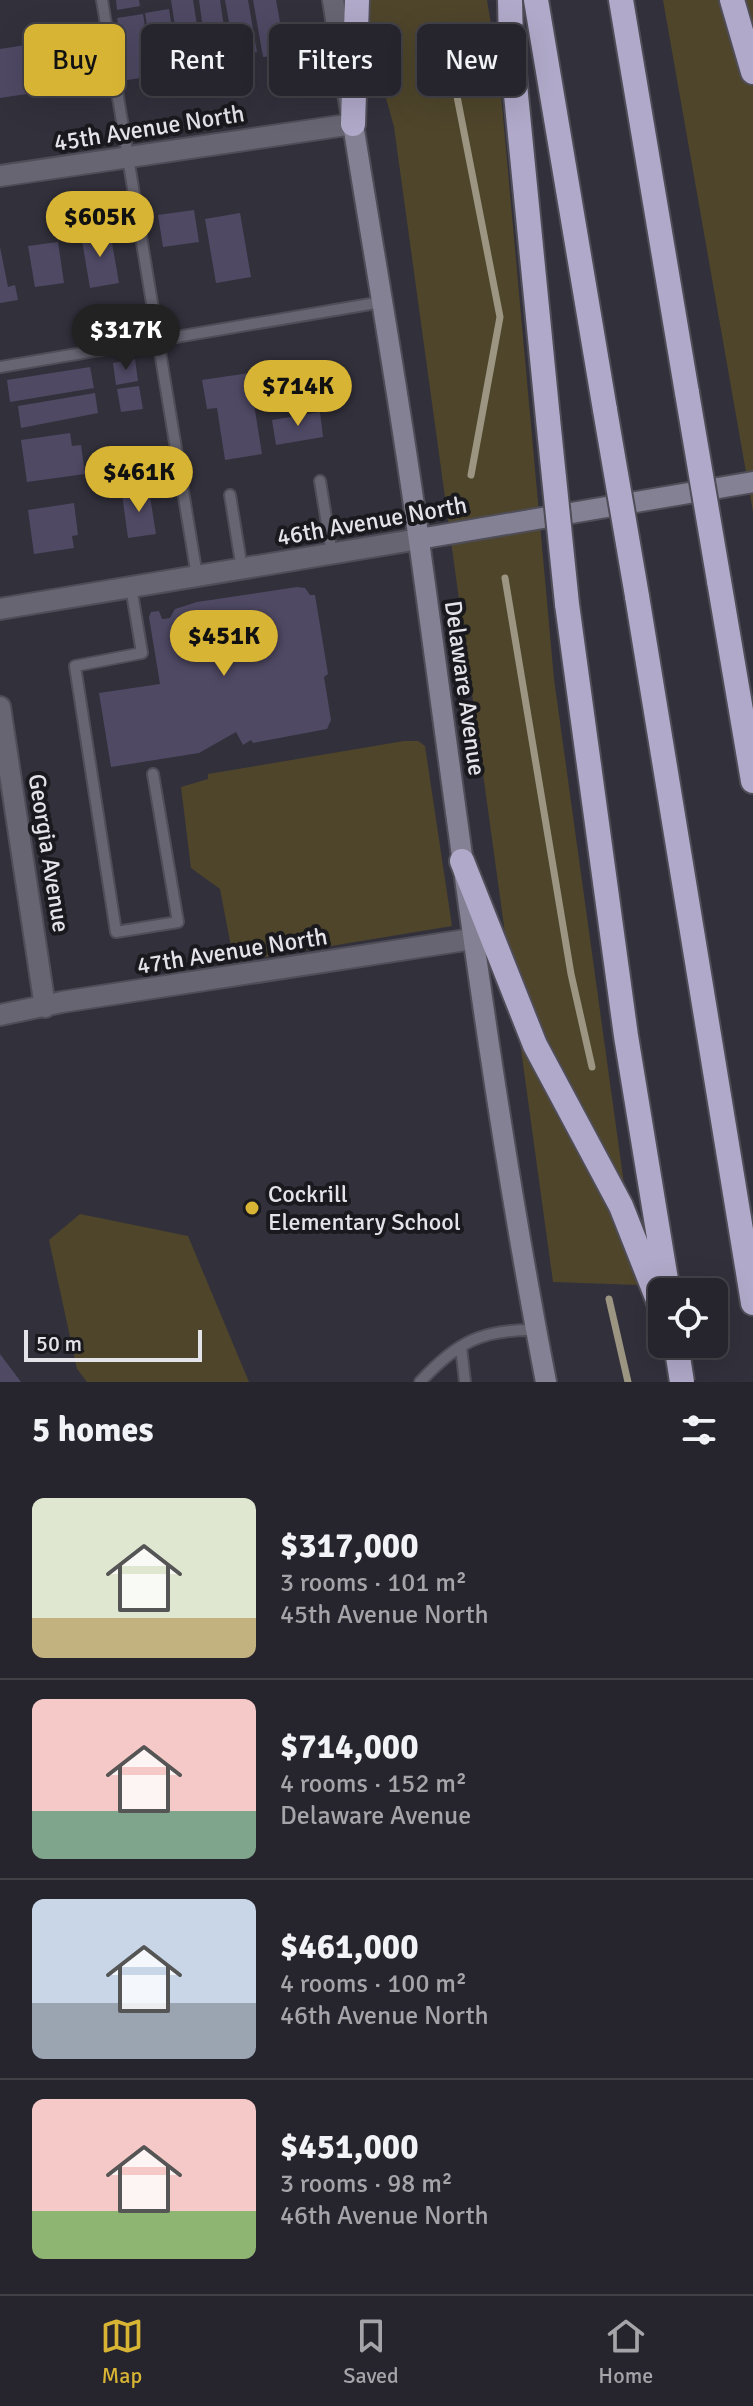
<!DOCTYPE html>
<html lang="en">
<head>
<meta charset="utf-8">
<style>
  body { margin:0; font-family:Signika,sans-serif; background:#2e2c34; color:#f1f3f6; height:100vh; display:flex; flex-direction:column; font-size:30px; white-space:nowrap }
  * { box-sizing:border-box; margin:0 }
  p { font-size:26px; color:#a4a4a9 }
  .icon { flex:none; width:44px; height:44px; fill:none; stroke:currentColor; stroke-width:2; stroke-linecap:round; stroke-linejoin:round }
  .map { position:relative; height:1382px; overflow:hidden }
  .sheet { display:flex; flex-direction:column; background:#26242c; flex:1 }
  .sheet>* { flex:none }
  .banner { position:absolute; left:24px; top:24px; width:706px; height:72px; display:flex; gap:16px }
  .controls { position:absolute; left:648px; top:1278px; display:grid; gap:16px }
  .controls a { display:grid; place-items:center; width:80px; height:80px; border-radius:12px; background:#26242c; box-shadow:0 8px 32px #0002,0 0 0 2px #424148; font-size:40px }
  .scale { position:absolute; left:24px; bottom:20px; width:178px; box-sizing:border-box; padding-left:8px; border:4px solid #e5e3ea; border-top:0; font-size:22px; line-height:28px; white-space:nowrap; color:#e5e3ea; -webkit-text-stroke:6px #1a191e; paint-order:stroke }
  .price { position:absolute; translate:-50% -68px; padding:0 18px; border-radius:28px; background:#d8b434; color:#111; font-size:26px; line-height:52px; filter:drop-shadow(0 2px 4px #0008) }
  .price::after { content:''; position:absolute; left:50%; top:48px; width:24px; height:18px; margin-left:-12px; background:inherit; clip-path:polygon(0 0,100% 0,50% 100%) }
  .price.on { background:#222; color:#fff }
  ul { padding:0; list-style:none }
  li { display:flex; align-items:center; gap:24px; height:200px; padding:0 32px }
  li+li { border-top:2px solid #424148 }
  li span { display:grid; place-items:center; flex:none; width:224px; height:160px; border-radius:12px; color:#555 }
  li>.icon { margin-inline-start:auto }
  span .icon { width:96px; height:96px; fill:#fffc; stroke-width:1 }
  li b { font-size:34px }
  h2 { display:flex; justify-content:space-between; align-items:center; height:96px; padding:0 32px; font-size:34px }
  .chip { padding:0 28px; border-radius:12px; background:#26242c; box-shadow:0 8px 32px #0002,0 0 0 2px #424148; font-size:28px; line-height:72px }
  .chip.on { background:#d8b434; color:#111 }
  .tab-bar { display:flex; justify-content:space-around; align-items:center; height:112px; border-top:2px solid #424148; background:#26242c; font-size:22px; color:#a4a4a9 }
  .tab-bar a { display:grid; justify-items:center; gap:4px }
  .tab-bar .on { color:#d8b434 }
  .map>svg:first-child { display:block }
  .green { fill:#4e452b }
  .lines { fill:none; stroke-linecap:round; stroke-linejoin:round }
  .stream { stroke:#9c9582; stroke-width:7 }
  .building { fill:#4f4964 }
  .service-casing { stroke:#4f4d57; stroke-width:14 }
  .minor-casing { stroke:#4f4d57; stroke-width:24 }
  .secondary-casing { stroke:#4f4d57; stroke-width:24 }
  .motorway-casing { stroke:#4f4d57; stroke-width:28 }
  .service { stroke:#676572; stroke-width:10 }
  .minor { stroke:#676572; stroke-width:20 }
  .secondary { stroke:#858195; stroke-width:20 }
  .motorway { stroke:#b0a9c9; stroke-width:24 }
  .motorway-bridge-casing { stroke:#4f4d57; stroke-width:28; stroke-linecap:butt }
  .motorway-bridge { stroke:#b0a9c9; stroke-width:24 }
  .poi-dot { fill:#d8b434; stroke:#1a191e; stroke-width:3 }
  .labels { text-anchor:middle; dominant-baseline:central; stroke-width:8; stroke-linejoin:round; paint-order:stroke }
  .street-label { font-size:24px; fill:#e5e3ea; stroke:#1a191e }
  .poi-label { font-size:24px; fill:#e5e3ea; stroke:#1a191e; text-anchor:start }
</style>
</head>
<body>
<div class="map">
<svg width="753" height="1382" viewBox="0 0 753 1382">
  <rect width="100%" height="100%" fill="#32303b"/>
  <path class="green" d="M359,0H487L499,72L554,679L638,1285L553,1282L394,127Z
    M663,0H753V512Z
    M404,741H418L425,746L452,926L234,962L220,889L191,868L181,787L208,779V774Z
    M80,1214L188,1236L249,1382H87L77,1369L49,1240Z"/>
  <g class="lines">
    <path class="stream" d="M447,45L500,317L471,475
      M505,578L571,974L592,1067
      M609,1299L628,1382"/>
  </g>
  <path class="building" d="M116,0H139L140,6L117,10Z
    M171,0H193L203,62L181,65Z
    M199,0H220L229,61L208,64Z
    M225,0H248L257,52L235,56Z
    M253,0H276L286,55L263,57Z
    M169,9L179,72L155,75L145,13Z
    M143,14L153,76L127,80L117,18Z
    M26,45L33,93L0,98V49Z
    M78,45L84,89L49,94L42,50Z
    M194,210L199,242L163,247L158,215Z
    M240,213L251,277L216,283L205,219Z
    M110,231L119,283L90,288L81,235Z
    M58,242L64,283L35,287L28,246Z
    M0,247L8,287L15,285L18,300L0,303Z
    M135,359L138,381L116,385L113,363Z
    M90,367L94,388L10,402L7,380Z
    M249,373L262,454L225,460L217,408L207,409L202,380Z
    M139,386L143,409L121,412L117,389Z
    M95,393L98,413L21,428L18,406Z
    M320,412L323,437L276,445L272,420Z
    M70,433L72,446L81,445L85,474L27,482L21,440Z
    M149,490L156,534L128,538L122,494Z
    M74,503L78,535L72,536L74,548L34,554L28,510Z
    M297,587L305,588L310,595H315L328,674L324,677L331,720L327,729L253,743L251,740L243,745L236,732L199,753L111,767L99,693L160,684L149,617L151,612L159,611L162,619L170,618L175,609L197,602Z
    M0,1354L21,1382H0Z"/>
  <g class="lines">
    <defs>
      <path id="service" d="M102,0L197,576
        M0,367L382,302
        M320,481L332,554
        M230,495L242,569
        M131,587L142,653L75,666L116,932L178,922L153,774
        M461,1347L465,1382
        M420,1382C457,1342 482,1329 536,1330"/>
      <path id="minor" d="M0,176L353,124L333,0
        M0,609L419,539
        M0,707L45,1007
        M0,1015L62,1002L472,939"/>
      <path id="secondary" d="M353,124C375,262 400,401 419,541C458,822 492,1103 546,1382
        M419,539L753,482"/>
      <path id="motorway" d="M510,0L511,44L548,419
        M536,0L605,410
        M621,0L687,393
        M732,0L753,72
        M353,124L357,0
        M719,581L753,781
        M637,596L753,1303
        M567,604L626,1036L668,1292
        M462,861L535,1045L621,1206L662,1310"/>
    </defs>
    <use href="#service" class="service-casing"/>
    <use href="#minor" class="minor-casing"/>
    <use href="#secondary" class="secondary-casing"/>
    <use href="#motorway" class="motorway-casing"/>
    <use href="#service" class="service"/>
    <use href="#minor" class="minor"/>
    <use href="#secondary" class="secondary"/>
    <use href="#motorway" class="motorway"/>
    <defs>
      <path id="motorway-bridge" d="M687,393L719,581
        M605,410L637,596
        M548,419L567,604
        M676,1344L682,1382"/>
    </defs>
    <use href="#motorway-bridge" class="motorway-bridge-casing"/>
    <use href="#motorway-bridge" class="motorway-bridge"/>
  </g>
  <circle class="poi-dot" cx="252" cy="1208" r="8"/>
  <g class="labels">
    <g class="street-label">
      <text transform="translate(149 128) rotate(-9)">45th Avenue North</text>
      <text transform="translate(372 521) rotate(-10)">46th Avenue North</text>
      <text transform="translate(465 688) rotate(82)">Delaware Avenue</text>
      <text transform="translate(49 853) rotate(81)">Georgia Avenue</text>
      <text transform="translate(232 951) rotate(-9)">47th Avenue North</text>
    </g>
    <g class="poi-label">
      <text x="268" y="1194">Cockrill<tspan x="268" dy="28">Elementary School</tspan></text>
    </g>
  </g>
</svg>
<div class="controls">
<a><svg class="icon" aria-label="locate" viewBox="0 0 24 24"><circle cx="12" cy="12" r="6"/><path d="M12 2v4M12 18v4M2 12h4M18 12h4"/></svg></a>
</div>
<div class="scale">50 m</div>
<b class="price" style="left:100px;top:259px">$605K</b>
<b class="price on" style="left:126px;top:372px">$317K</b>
<b class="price" style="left:298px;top:428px">$714K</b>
<b class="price" style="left:139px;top:514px">$461K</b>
<b class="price" style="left:224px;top:678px">$451K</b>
<div class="banner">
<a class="chip on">Buy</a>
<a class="chip">Rent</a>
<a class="chip">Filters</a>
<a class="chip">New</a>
</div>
</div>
<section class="sheet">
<h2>5 homes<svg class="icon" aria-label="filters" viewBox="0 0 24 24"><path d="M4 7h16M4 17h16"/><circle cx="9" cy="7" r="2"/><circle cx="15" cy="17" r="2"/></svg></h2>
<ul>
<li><span style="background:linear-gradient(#dfe7d0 75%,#c2b280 0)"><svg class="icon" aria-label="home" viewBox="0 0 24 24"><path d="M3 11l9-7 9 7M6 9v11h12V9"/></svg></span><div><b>$317,000</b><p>3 rooms · 101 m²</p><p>45th Avenue North</p></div></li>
<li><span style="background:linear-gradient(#f6c9c9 70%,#7fa58c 0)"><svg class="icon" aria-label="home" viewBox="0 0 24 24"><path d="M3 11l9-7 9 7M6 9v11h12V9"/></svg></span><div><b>$714,000</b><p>4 rooms · 152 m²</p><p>Delaware Avenue</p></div></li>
<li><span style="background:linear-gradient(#c9d6e8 65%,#9aa5b1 0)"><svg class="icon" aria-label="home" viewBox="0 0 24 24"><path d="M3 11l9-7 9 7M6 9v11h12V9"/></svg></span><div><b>$461,000</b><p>4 rooms · 100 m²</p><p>46th Avenue North</p></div></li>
<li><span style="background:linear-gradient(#f6c9c9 70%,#8fb573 0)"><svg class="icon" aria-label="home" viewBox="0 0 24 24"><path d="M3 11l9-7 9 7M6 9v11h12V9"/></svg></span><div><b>$451,000</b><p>3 rooms · 98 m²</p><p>46th Avenue North</p></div></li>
</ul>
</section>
<nav class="tab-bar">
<a class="on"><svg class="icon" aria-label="map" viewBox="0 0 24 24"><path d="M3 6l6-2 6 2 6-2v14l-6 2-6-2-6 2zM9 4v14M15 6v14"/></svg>Map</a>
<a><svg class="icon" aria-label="saved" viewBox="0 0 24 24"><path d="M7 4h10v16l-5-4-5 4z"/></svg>Saved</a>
<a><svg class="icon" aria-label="home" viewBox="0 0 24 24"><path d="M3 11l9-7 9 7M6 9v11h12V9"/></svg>Home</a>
</nav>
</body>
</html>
